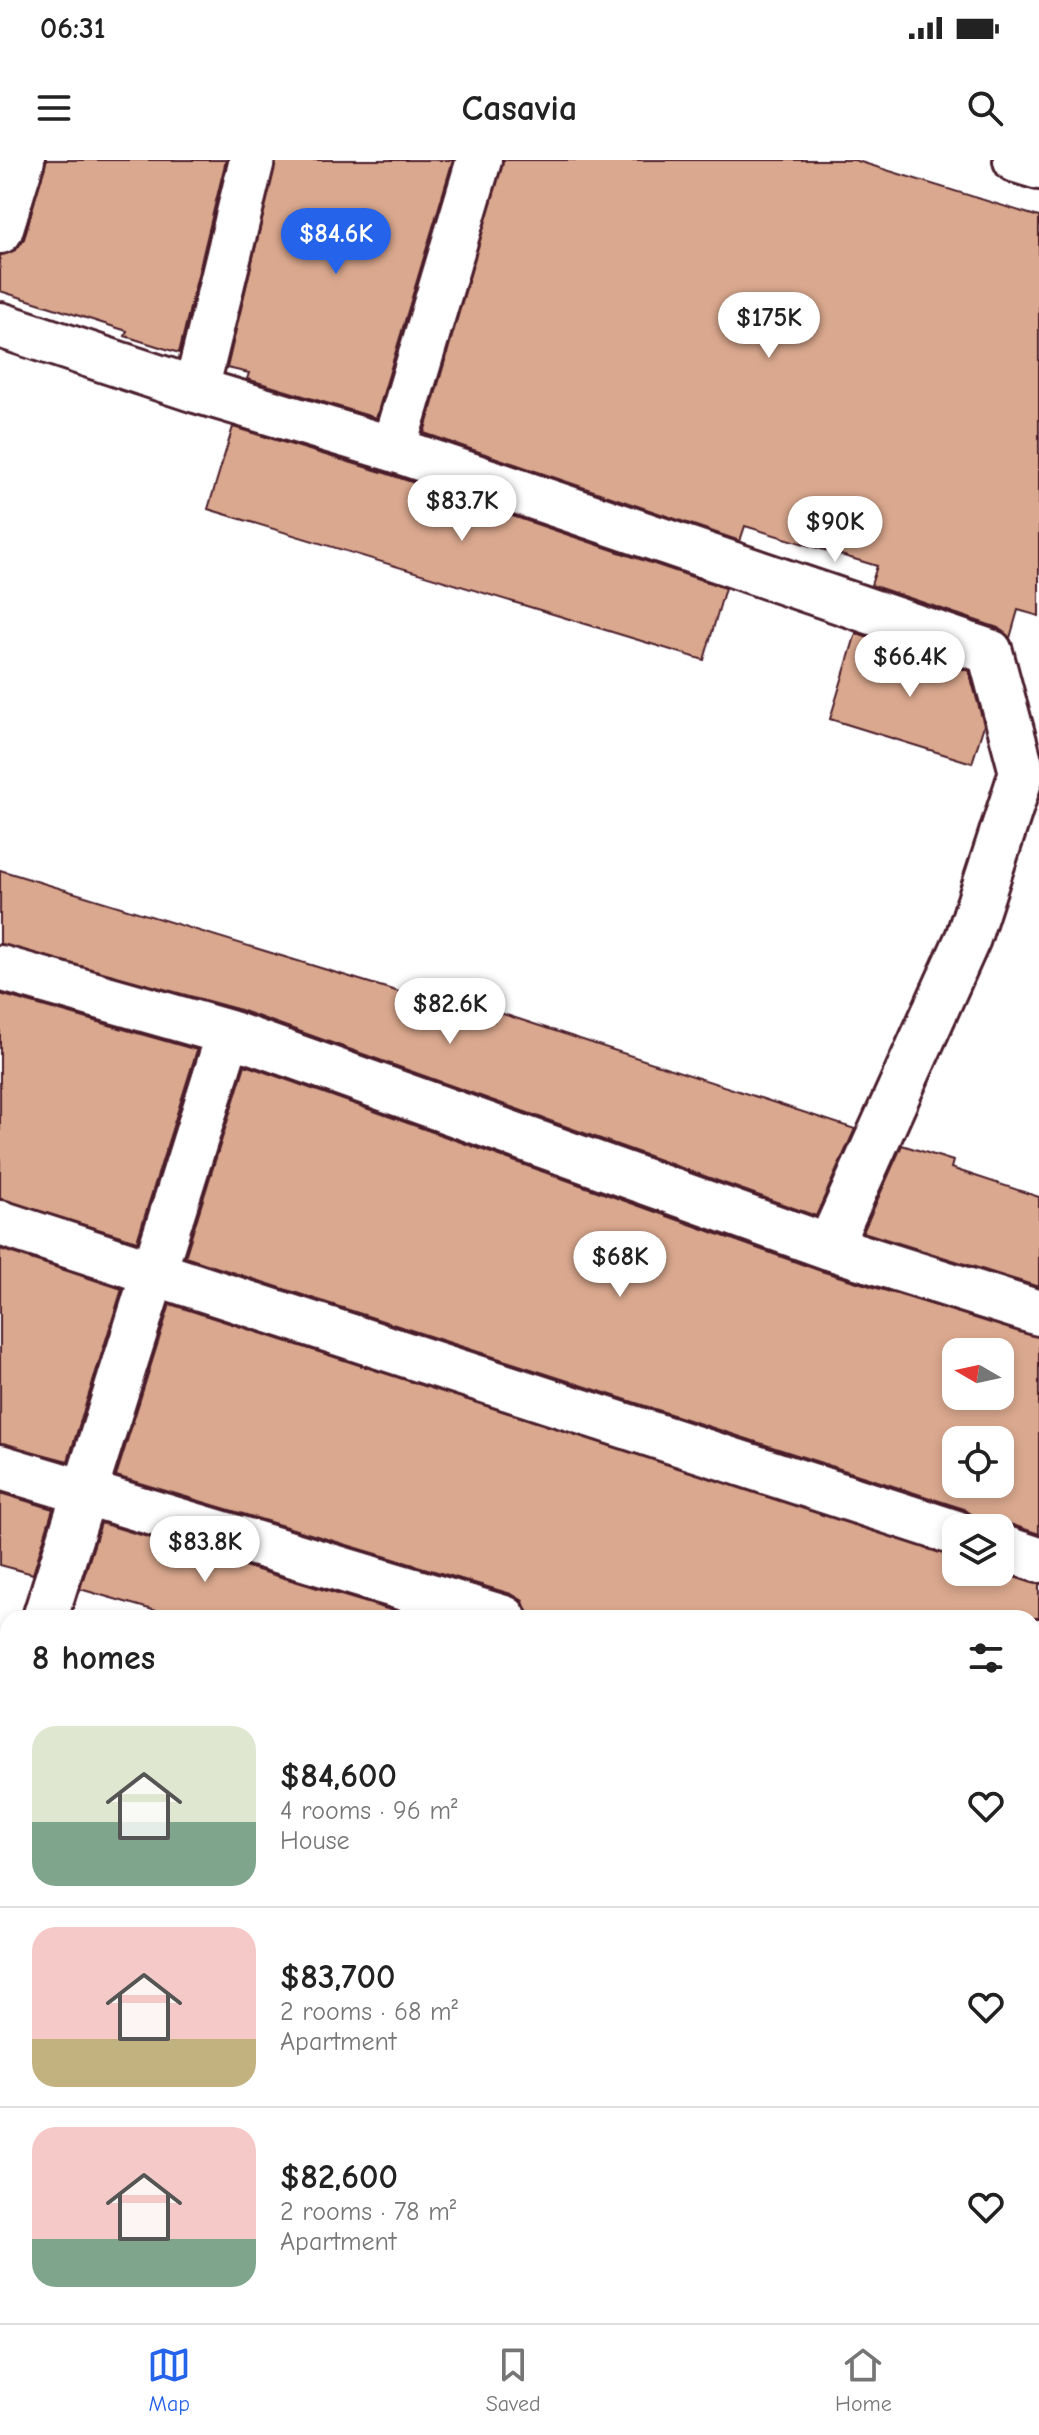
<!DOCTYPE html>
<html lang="en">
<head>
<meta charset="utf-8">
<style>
  body { margin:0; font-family:"Comic Neue",sans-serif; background:#f2f2f2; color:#222; height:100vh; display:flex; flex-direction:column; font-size:30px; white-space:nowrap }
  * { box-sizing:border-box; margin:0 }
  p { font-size:26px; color:#767676 }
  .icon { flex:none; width:44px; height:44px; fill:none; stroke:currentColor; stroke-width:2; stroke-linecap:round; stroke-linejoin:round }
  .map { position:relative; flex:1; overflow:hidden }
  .drawer { position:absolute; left:0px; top:1450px; width:1040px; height:714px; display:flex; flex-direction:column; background:#fff; border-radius:24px 24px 0 0; box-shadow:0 4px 12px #0003 }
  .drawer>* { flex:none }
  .needle { width:52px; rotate:279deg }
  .buttons { position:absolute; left:942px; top:1178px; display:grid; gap:16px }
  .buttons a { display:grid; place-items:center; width:72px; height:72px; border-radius:16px; background:#fff; box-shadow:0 4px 12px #0003; font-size:40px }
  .price { position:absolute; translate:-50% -68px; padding:0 18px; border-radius:28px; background:#fff; color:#222; font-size:26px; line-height:52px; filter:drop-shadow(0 2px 4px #0008) }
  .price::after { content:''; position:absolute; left:50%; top:48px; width:24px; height:18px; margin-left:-12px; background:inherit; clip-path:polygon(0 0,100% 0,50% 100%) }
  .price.on { background:#2563eb; color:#fff }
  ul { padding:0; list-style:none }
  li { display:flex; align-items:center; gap:24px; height:200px; padding:0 32px }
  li+li { border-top:2px solid #e0e0e0 }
  li span { display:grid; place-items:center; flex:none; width:224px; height:160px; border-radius:24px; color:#555 }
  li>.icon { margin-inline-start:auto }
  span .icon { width:96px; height:96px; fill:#fffc; stroke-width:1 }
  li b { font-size:34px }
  h2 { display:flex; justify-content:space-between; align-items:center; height:96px; padding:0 32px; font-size:34px }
  .status { display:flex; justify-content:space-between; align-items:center; height:56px; padding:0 40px; background:#fff; direction:ltr }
  .status svg { height:22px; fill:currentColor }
  header { display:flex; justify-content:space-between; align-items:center; height:104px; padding:0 32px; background:#fff; font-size:36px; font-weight:800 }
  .tabs { display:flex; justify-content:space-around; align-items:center; height:112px; border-top:2px solid #e0e0e0; background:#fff; font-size:22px; color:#767676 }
  .tabs a { display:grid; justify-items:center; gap:4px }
  .tabs .on { color:#2563eb }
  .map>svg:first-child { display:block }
  .building { fill:#daa88e; stroke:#4a1f2b; stroke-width:2; fill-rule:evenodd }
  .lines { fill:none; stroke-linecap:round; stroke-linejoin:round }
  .minor-casing { stroke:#4a1f2b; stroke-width:50 }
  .minor { stroke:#fff; stroke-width:44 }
</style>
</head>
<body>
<div class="status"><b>06:31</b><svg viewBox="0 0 49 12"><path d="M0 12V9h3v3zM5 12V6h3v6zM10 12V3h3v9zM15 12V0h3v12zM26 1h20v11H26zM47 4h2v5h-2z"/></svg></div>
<header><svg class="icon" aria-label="menu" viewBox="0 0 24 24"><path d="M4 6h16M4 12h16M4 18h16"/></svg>Casavia<svg class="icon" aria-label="search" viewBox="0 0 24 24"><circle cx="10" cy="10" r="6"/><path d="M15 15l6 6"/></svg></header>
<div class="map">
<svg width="1039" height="2163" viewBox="0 0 1039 2163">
  <rect width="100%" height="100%" fill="#fff"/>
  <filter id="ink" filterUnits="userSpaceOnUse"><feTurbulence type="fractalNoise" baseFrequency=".0125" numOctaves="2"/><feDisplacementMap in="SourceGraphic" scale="16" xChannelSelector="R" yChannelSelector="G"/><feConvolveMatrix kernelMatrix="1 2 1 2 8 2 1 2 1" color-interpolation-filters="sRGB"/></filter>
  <g filter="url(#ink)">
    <path class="building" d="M46,0H226L179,193L125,176L127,171L0,131V95L16,90L24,79Z
      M276,0H453L376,258L247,219L249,213L227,208Z
      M503,0H854L1039,57V456L1018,450L1010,478L998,468L871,425L877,406L745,366L740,381L424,273Z
      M233,267L385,313L725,428L704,500L208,349Z
      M856,473L969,511L984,565L972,603L830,559Z
      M0,710L494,861L497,852L855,969L816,1056L237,849L0,784Z
      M0,834L197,890L137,1081L0,1039Z
      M245,905L821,1111L1039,1177V1374L1007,1363L980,1368L975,1357L964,1349L185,1097ZM956,1192H1000V1236H956ZM956,1280H1000V1324H956Z
      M902,985L953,1001L951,1008L1039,1037V1127L863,1072Z
      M0,1089L122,1129L68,1301L0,1283Z
      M170,1144L956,1397V1412H996L1039,1424V1458H528L523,1441L511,1434L116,1316Z
      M0,1333L53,1349L33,1414L0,1405Z
      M101,1363L417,1458H182L146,1448L80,1429Z"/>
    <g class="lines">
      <defs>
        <path id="minor" d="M1016,0L1039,7
          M0,71L22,0
          M0,165L196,230L393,289L990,492L1022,612L968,778L829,1087
          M196,230L252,0
          M393,289L479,0
          M0,808L229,873L829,1087L1039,1153
          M0,1063L956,1373
          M0,1307L504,1458
          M1000,1387L1039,1400
          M45,1458L229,873
          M0,1534L8,1537
          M0,1600L8,1575
          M1032,1613L1039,1616
          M0,1782L8,1785
          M0,1829L8,1917
          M1032,1865L1039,1867
          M1032,2138L1039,2141
          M30,2156V2163
          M255,2156V2163"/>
      </defs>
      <use href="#minor" class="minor-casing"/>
      <use href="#minor" class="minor"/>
    </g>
  </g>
</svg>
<div class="buttons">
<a><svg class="needle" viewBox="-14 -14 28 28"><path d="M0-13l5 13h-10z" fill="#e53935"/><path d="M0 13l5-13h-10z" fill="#767676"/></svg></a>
<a><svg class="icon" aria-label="locate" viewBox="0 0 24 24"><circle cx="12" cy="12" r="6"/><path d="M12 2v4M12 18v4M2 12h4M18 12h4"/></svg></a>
<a><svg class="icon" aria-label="layers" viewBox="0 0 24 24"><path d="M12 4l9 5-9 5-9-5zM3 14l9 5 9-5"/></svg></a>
</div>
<b class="price on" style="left:336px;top:116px">$84.6K</b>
<b class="price" style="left:769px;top:200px">$175K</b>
<b class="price" style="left:462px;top:383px">$83.7K</b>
<b class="price" style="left:835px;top:404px">$90K</b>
<b class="price" style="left:910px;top:539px">$66.4K</b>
<b class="price" style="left:450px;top:886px">$82.6K</b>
<b class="price" style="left:620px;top:1139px">$68K</b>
<b class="price" style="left:205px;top:1424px">$83.8K</b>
<section class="drawer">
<h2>8 homes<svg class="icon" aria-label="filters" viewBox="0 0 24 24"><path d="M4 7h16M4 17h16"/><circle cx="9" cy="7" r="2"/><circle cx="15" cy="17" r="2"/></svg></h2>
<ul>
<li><span style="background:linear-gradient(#dfe7d0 60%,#7fa58c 0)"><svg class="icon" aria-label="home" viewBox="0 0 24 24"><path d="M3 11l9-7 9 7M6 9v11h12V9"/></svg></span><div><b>$84,600</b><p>4 rooms · 96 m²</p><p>House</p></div><svg class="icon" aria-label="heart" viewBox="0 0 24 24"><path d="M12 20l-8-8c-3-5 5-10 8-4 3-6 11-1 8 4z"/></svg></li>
<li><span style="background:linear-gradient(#f6c9c9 70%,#c2b280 0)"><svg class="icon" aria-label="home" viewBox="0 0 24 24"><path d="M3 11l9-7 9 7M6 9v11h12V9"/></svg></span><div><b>$83,700</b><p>2 rooms · 68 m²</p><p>Apartment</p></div><svg class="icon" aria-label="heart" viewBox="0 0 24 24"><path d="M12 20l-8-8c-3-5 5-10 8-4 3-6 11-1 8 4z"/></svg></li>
<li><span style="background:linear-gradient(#f6c9c9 70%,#7fa58c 0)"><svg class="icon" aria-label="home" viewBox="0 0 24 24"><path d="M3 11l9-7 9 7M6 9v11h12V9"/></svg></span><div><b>$82,600</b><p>2 rooms · 78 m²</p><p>Apartment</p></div><svg class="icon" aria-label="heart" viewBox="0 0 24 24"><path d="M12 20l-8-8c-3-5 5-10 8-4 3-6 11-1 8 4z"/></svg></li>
</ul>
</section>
</div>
<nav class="tabs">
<a class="on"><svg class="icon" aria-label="map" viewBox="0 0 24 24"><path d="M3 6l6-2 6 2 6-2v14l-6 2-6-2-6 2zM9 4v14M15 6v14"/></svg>Map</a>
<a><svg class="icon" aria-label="saved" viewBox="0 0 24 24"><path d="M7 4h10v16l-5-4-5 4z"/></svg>Saved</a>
<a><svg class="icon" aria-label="home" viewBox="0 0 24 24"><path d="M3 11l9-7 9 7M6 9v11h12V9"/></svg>Home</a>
</nav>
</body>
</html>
